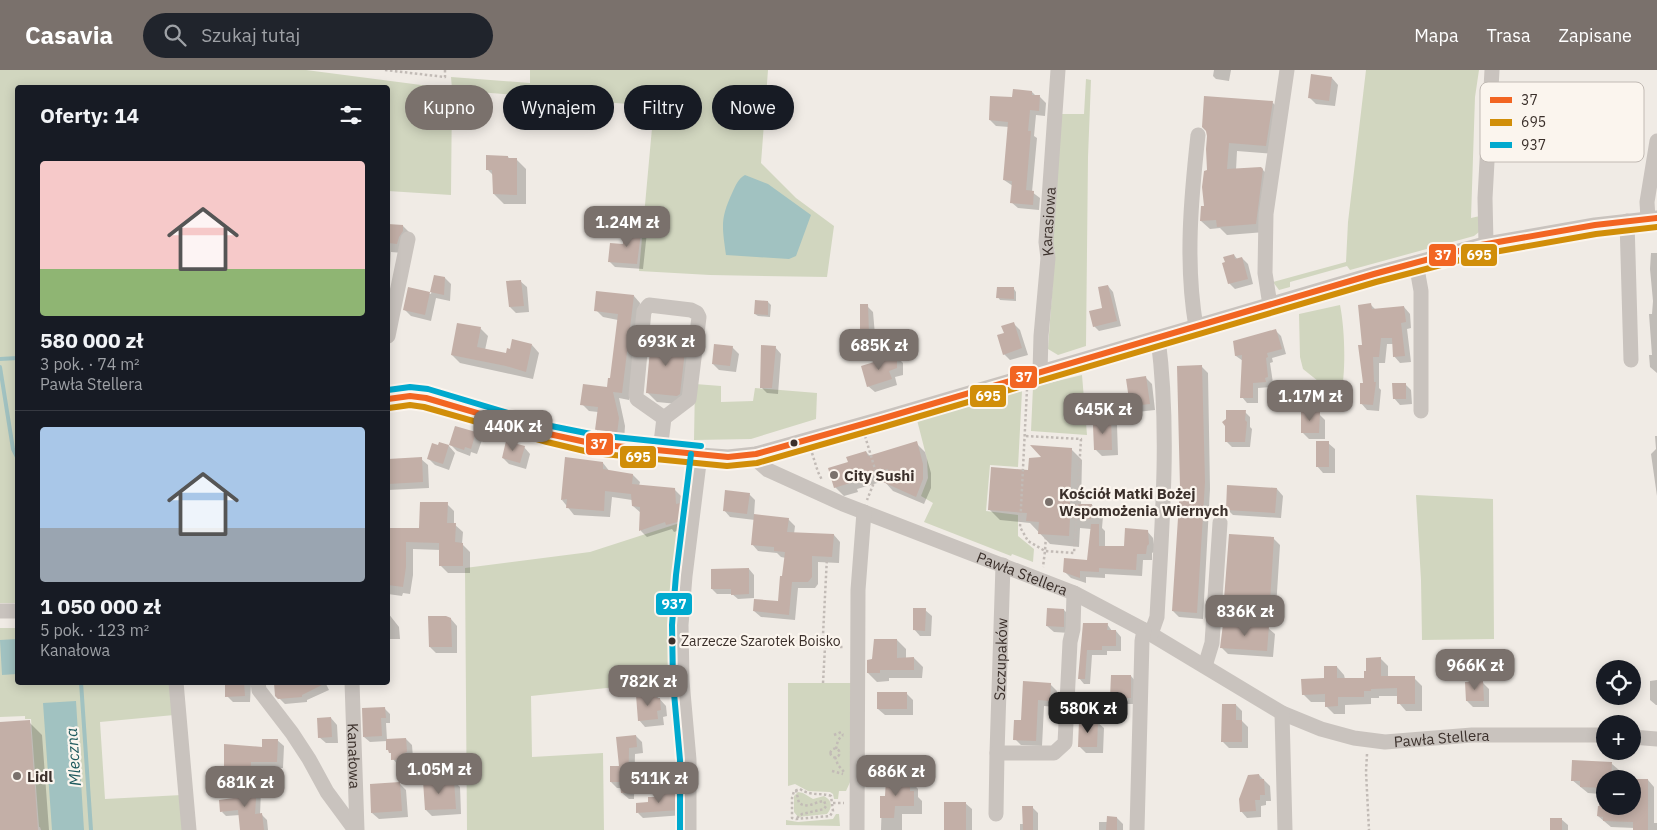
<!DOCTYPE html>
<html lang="pl">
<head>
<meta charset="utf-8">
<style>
  body { margin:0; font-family:"IBM Plex Sans",sans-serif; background:#20242c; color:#f1f3f6; height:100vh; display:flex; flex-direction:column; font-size:19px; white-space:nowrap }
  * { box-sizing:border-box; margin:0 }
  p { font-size:16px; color:#9ea1a6 }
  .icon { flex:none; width:28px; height:28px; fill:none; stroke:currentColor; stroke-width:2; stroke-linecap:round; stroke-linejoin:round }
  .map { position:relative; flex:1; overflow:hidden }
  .details { position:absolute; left:15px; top:15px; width:375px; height:600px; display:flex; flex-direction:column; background:#171b24; border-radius:5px; box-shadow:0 2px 12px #0003 }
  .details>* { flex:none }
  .top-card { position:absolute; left:405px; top:15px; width:475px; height:45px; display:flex; gap:10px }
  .fabs { position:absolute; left:1596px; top:590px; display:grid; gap:10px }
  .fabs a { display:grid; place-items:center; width:45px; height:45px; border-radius:50%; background:#171b24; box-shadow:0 2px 12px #0003; font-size:25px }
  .price { position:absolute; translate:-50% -42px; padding:0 11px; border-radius:10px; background:#7a716c; color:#fff; font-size:16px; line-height:32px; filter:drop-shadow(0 1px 2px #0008) }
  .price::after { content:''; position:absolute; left:50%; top:30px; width:15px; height:11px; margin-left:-8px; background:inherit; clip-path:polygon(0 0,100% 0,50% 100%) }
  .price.current { background:#222; color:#fff }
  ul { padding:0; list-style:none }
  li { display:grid; align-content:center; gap:10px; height:265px; padding:0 25px }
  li+li { border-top:1px solid #363941 }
  li span { display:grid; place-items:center; height:155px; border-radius:5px; color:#555 }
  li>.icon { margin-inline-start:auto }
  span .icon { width:90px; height:90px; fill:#fffc; stroke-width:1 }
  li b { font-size:21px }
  h2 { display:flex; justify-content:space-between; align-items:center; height:60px; padding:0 25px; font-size:21px }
  .pill { padding:0 18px; border-radius:22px; background:#171b24; box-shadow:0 2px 12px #0003; font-size:18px; line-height:45px }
  .pill.current { background:#7a716c; color:#fff }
  header { display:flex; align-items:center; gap:30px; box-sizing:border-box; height:70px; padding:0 25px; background:#7a716c; color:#fff }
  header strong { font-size:24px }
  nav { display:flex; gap:28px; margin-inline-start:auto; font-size:18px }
  .search { width:350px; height:45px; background:#20242c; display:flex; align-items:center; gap:12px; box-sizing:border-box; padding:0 18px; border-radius:28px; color:#9ea1a6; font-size:19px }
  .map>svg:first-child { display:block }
  .green { fill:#d1d6bf }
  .water { fill:#a1c2c1 }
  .shadow { fill:#0003 }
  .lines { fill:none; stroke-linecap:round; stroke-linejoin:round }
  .stream { stroke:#a1c2c1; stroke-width:4 }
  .building { fill:#c3afa7 }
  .path { stroke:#c2bbb6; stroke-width:2.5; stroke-dasharray:2.5 2.5; stroke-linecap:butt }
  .minor { stroke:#c9c3be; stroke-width:15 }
  .bus-1-casing { stroke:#fbf5ee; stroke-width:10 }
  .bus-2-casing { stroke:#fbf5ee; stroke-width:10 }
  .bus-3-casing { stroke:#fbf5ee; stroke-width:10 }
  .bus-1 { stroke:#f26522; stroke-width:6 }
  .bus-2 { stroke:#d18e09; stroke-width:6 }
  .bus-3 { stroke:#00a9ce; stroke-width:6 }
  .bus-dot { fill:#3b302b; stroke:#fbf5ee; stroke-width:2 }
  .poi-dot { fill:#7a716c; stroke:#fbf5ee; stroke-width:2 }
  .labels { text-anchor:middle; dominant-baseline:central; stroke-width:4.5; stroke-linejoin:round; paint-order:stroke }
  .bus-label { font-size:14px; fill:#3b302b; stroke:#fbf5ee; text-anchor:start }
  .street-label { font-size:15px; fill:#3b302b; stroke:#fbf5ee }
  .poi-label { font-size:15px; font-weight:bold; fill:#3b302b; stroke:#fbf5ee; text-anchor:start }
  .water-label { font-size:16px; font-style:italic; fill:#1f5a5e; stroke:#fbf5ee }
  .key { fill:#fbf5ee; stroke:#c1bab4; stroke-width:1 }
  .key-label { font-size:14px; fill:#3b302b }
  .line-badge { stroke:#fbf5ee; stroke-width:2 }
  .badge-label { font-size:14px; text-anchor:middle; font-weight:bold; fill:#fff }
</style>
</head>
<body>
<header>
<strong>Casavia</strong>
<div class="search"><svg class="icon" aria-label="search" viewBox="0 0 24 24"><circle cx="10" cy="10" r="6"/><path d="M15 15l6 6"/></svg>Szukaj tutaj</div>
<nav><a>Mapa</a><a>Trasa</a><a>Zapisane</a></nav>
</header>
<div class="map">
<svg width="1657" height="760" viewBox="0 0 1657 760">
  <rect width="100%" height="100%" fill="#f0ebe5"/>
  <path class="green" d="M0,0H306L452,19L451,7L530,13V0H768L761,93L796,128L834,156L827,207L710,205L639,201L654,36L452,20L451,125L388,121V18H18L17,533H0Z
    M1366,0H1479L1475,27L1471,148L1480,146L1479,162L1474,166L1350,200L1347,196L1290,212V217L1279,220L1273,212L1346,192L1348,152Z
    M1086,9L1091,10L1088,87L1086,276L1058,285L1048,279L1055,180L1050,174L1061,44H1084Z
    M1340,235C1345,260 1346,301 1341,325L1330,328L1324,325L1318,311L1303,299L1300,287L1299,244Z
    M1082,305L1087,365L1031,361L1033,317Z
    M695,314L721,316V332L753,331L755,318L817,323L816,349L751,369L694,370Z
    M1022,321L1018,397L990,395L986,441L1018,445V466L1034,479L1033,492L1012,484L1011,486L924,452L933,433L921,426L928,408L927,389L917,350Z
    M1416,425L1493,429L1494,569L1422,570L1421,510Z
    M689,450L678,517L672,577L673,611L531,626L532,687L603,683L604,760H467L465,498L590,482Z
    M0,558H17L18,612L170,613L174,645L100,652L105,729L182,725L185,760H41L40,757H39L31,649H25V646L0,647Z
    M788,613H852L851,710L846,721H839L838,729H834L833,724L830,722L808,721L795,714L788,716Z
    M798,722L803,723L813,729L824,726C832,730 833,737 827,744L798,747L794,742V726Z
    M836,744H839L840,756L786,755V750L798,752L833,749Z"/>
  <path class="water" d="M745,105L768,114L811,145L796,186L789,189L726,185C722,155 720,149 733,121C736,115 738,109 745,105Z
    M17,569V604L2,605L0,570Z
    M76,631L84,760H52L43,633Z"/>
  <path class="shadow" d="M1214,0H1231L1229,11L1216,9L1213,6Z
    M1332,8L1338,15L1335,36L1316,34L1309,27Z
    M1032,22L1036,26L1040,27L1046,33L1045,46L1036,45L1034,66L1037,68L1032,122L1040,128L1039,140L1018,138L1011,132L1013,116L1004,110L1009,57L996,56L990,50L1013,29Z
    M1272,32L1281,41L1275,84L1237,81L1236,100L1261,98L1270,107L1265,162L1227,165L1220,158L1210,159L1201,151L1205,137L1208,102L1207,60Z
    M508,87L510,89H516L526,99V134H504L494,124V106L487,99Z
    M388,155L403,156L409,162L403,183L391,182L389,217L395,223L388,253Z
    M641,156L647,162L643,199L615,197L609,191Z
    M1651,183H1657V303L1650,297L1649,285H1652L1649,244H1652L1653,231L1650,199Z
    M1234,185L1238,190L1242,188L1248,194L1253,214L1235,219L1229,213L1226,193Z
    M435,206L445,208L451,214L450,231L436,228L431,251L411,246L404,239L409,218L431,224Z
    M520,211L527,217L529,242L516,243L510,237Z
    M1108,216L1113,222L1121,256L1099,261L1094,256L1103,239Z
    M1014,219L1016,222V231L1000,230L998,227Z
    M634,226L640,233L629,330L619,328L625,356L624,370L603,367L596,360L598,342L589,341L582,334L608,318L611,310L618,250L603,247L596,240Z
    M768,232L771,235L770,247L758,246L755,244Z
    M1370,234L1376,240L1404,237L1410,244L1411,258L1407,259L1411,292L1400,293L1394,286L1393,274H1387L1385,293H1379V318L1381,320L1379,341L1367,340L1361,333L1364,314L1363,276Z
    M861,236H867L873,242L875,265H893L900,271V274L867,282L861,276Z
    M1014,254L1020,260L1028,285L1010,290L1004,284L1005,264Z
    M480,258L488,266L485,280L507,284L532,275L539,283L533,309L460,293L452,285Z
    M1276,261L1281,266L1286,284L1272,288L1273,292L1270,293L1273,313H1270L1271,317L1258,318V333H1247L1242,327L1243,291L1236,286L1234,272Z
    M653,270L686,274L696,283L688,335L657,332L647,322Z
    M732,277L739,284L736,302L719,300L713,294Z
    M775,277L781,284L778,324L767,323L761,317Z
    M897,287L903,293V305L895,307L897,315L875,322L868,316Z
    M1202,297L1208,303L1210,419L1203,549L1179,547L1173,541Z
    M1146,308L1152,314L1155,340L1137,342L1131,336Z
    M1405,314L1411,320L1412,334L1400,335L1394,328Z
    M1245,342L1250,347V357L1252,359L1250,377H1232L1226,371Z
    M1319,344L1325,350V369H1309L1302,362Z
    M1111,349L1117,355L1118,385L1102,386L1096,380L1100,356Z
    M456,358L476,363L482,370L477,384L471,382L470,386L457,381L451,375Z
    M1655,366H1657V426L1651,384L1656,379Z
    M916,373L925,382L931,403V418L924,434L893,421L884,411L857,419L858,422L844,426L835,417L849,393L866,382L870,386Z
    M1328,373L1335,379V403H1323L1317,396Z
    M440,374L449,376L455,383L449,400L435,395L428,388Z
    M524,377L530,384L526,399L509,394L503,388Z
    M1071,379L1082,390L1081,435H1092L1103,446L1102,458L1105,461V478H1125L1147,461L1153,468L1155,481L1152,483V490H1143L1142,506L1105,504V508L1086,507V513L1071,508L1064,501L1088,491L1091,459L1080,458L1079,477L1050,474L1030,453L1000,450L989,439L1044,389Z
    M421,389L428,395L429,418L388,420V391Z
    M603,393L610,402L633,405L640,412L639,416L674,419L681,426L682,434L684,433L691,440L689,457L674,462L672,459L647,467L641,461V443L633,436L632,430L612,427L610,447L574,445L562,430Z
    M1277,419L1283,426L1281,448L1233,445L1227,439Z
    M749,424L755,430L754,445L788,449L795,456L794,464L834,465L840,472L839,493L818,492V514L815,518H798L795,550L761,547L754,541L779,533L786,488L781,487L777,483L758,481L752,474L755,450L730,447L724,440Z
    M447,434L454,441V454L463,462L462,474L470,482V503H448L440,495L441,480L413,479V505L410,524L403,523L402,526L388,524V528V449V459H420Z
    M1273,468L1280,475L1276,538L1232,535L1226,528Z
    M749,499L754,505V528L738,529L732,524H717L712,519Z
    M925,540L932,546L931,566H920L914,559Z
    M1064,540L1070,546V563L1054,562L1047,556Z
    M388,543L399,557L400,569H388Z
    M451,549L457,556V583H436L430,577Z
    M1084,554H1107L1112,561H1116L1121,567V581H1107V585H1092L1090,614H1084L1079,608Z
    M1268,558L1275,564L1273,587L1228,584L1222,578Z
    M897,570L906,579V588H914L923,597L922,608H889V611L877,612L868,603L873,591Z
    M1380,588L1388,596V608H1414L1422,616V641H1406L1399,633L1398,626H1379V628H1371V634L1345,635V644H1334L1326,636V632H1311L1303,624L1326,610L1337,597L1344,605L1345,609L1365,610L1367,602Z
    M1131,606L1137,613V634H1118L1112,627Z
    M1657,610V635H1656L1650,630V611Z
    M226,612H251L250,632H233L227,626Z
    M325,612L329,620L307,630V632L285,634L279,628L288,612Z
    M1024,612L1050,614L1057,621L1056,637L1044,636L1042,676L1021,675L1015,669L1023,651Z
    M1483,613L1489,619V637H1473L1467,631Z
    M906,623L913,630V645H885L878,639Z
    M656,625L666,636L667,646L663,647L664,655L645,657L639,650Z
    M1236,635L1242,641V651L1248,657V678H1229L1223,672Z
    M385,639L390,644V653H386L387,670L406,669L412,675L413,688L410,689V695L399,696L393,689L387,671L370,672L364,667Z
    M331,648L337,655L338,673H326L319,667Z
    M29,652L42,665L49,760H0V654Z
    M1097,652L1104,658L1103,683H1086L1079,676Z
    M636,666L642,672L643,683L635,684L634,729H629L622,723V718H617L611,712L620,697L617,668Z
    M277,670L284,676L283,698H256V705L232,706L225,699Z
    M1612,694L1619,700L1618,709H1605V736H1632L1648,710L1654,717V753H1657V760H1635V758L1611,757L1598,746L1600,724L1588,723L1572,710Z
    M1259,705L1270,716L1271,731H1266V735L1261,736V747L1247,748L1241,741Z
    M910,710L918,719V727L922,731V744H902V760H881L882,727H886Z
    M454,711L460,717L461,744L432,746L426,740Z
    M400,714L406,720L408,747L379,749L372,743Z
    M256,715L261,720L260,745H262L267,750L268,760H241L240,745L226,746L222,742L242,728Z
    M677,723L682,729L684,745L643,748L638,743L656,728Z
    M965,733L972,739V760H945Z
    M1032,737L1038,743V760H1020V754H1024Z
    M1117,748L1123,754V760H1099V752H1108Z
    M1561,749L1568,755V760H1551Z"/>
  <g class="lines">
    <path class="stream" d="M0,289L18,288
      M0,297L13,379L18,389
      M81,612L91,760"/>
  </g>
  <path class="building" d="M1311,4L1332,7L1329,31L1308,28Z
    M1013,19L1032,21V25H1040L1039,41L1030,40L1028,61H1031L1026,120L1034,121L1033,135L1010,133L1012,111L1003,110L1008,52L989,50L990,26L1012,27Z
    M1204,26L1273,31L1266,76L1229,73L1227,99L1261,97L1263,99L1256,154L1217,157L1216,150L1200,151L1201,136H1204L1202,117L1204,101L1207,100L1206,79L1207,66L1206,61L1202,57Z
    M486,85L508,86V88H517V125L493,124L492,100H486Z
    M388,154L403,155V161L399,167L397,174L388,173Z
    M630,154L642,155L637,194L608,192L610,173L623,174V167L629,168Z
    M1234,184L1235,189L1242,187L1248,209L1228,214L1222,193L1225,192L1223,187Z
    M434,205L445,207L444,225L430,222Z
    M521,210L524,236L509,237L506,211Z
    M1108,215L1117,251L1093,257L1089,241L1102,238L1098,217Z
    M408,217L430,222L425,245L403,240Z
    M997,217H1014V229L996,228Z
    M596,221L634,225L622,323L613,322L619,348L617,364L595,360L598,337L580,335L583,314L607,317L608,308H610L618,244L594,241Z
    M755,230L768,231V245L754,244Z
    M1371,233L1372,239L1404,236L1406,252L1401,253L1405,286L1393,287L1392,268H1381L1379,287H1373L1374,312H1376L1373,335L1360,334V313H1363L1358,275H1362L1358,235Z
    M860,234H868L869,264L894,263V268L860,276Z
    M1014,252L1022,278L1003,285L997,265L1004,263L1001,256Z
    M457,253L481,257L477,277L506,283L507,278L510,279L512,269L532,274L526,302L506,296L451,285Z
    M1276,259L1282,279L1267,283L1268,287L1266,288L1268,307L1265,308L1266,312L1253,313V328H1240L1242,285L1235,286L1233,271Z
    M651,269L686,272L680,324L677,326L646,323Z
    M714,274L733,276L730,296L712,294Z
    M761,275L776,276L772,318H760Z
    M897,285V298L889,301L892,309L867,317L861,296Z
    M1202,295L1205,412L1197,543L1172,541L1180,417L1177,296Z
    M1146,306L1150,334L1130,336L1126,309Z
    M1392,313H1406V329H1393Z
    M1226,340H1246L1245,350L1247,352L1245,372H1225V356L1222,352L1226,349Z
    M1301,342H1320L1319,363H1301Z
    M1111,347L1112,380H1094L1093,355H1099L1098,348Z
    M455,356L476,362L471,379L465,377L464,380L449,375Z
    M506,371L525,376L520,393L502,388Z
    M917,371L923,394V409L916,427L883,412L888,399L849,410L850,413L834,418L828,398L848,392L846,387L866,381L868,386Z
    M1316,371H1329V397H1316Z
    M439,372L449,375L443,394L427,389L432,373L438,375Z
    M1030,375L1072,378L1070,434H1092L1091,449L1070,448L1069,466L1038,464L1039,452L1026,451L1027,443L988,440L991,397L1028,400L1029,388L1041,387Z
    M422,387L423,412L388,414V389Z
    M565,387L603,392V399L633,404L632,414L675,418L676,434L685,432L682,451L666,455L665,452L639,461L640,437L632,436L631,424L605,421L604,441L566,438L567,429L561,430Z
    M1227,415L1277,418L1275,443L1226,440Z
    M725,420L750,423L747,444L723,441Z
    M420,432H448L447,453H456L455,472L463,473V496H439V473L406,472V497L403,517L388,515V458H419Z
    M754,444L789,448L787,462L834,464L832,487L812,486V507L808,512H792L789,545L753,541L754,529L778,531L780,506H782L785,482L774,481V477L751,475Z
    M1091,454H1099V476H1124L1125,458L1148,460L1149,474L1147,476L1146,484H1137L1136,500L1099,498V502L1080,501V508L1063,502L1064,488L1087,490Z
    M1229,464L1274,467L1270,532L1224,529Z
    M749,498V524L731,525V519H711V499Z
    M913,538H926L925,561L913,560Z
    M1047,538L1064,539V557L1046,556Z
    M428,546H446L451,548L452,577H429Z
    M1083,553H1108L1107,560H1116V576H1102V580H1087L1085,609H1078Z
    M1223,554L1269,556L1267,581L1220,578Z
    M874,569H897V588L914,587V600H880V603H867V590L872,589Z
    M1381,587V606H1415V634H1397V618L1371,619V621H1364V627H1338V636L1325,637V624L1302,625L1301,609L1324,608V596H1337V608H1364V601H1366V588Z
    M1111,605H1131V628H1110Z
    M1023,611L1051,613L1050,631L1038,630L1036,671L1013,670L1014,650H1021Z
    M1483,611L1484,631H1466L1465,612Z
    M225,612H244L245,626L225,627Z
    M328,612L302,625V627L278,629L275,626L274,613Z
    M877,622H907V639H877Z
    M656,623L657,628H660L661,640L657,641L658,649L638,651L636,625Z
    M1222,634H1236V650H1242V672H1221Z
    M385,637L386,648H381L382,666L363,667L362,638Z
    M331,647L332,667L318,668L317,648Z
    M30,650L38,760H0V652Z
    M1079,650L1098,651L1097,677H1078Z
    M636,665L637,677L629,678L628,723H621L620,712H610V696H619L616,667Z
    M406,668L407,682L404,683L405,689L391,690V683H389L388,680H386V669Z
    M262,669H278L277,692H251V699L224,700V674L262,677Z
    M1572,690L1612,692L1611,709H1605V718L1580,717V711H1571Z
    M1259,704L1260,709H1264L1265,725H1260V730H1255L1256,741L1240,742L1239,729L1248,705Z
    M886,709H910V721H914V736H895L894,748H880V726H885Z
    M1632,709H1648V760H1633V752L1603,751V747L1597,746L1598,736H1632Z
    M454,710L456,739L425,740L423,711Z
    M241,712L257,714L255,744L262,743L264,760H240L238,740L220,742L219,730L241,727Z
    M400,712L402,741L371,743L370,714Z
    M677,722L679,740L636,743V733L648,732V727H655V725Z
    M944,732H966V760H944Z
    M1022,736H1033V760H1023Z
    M1107,746L1117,747V760H1106Z
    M1550,748H1562V760H1550Z"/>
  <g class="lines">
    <path class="path" d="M385,0L445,7V0
      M1027,319L1020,457L1028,471L1045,481L1043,497
      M865,366L875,399V410L867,430
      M1026,366L1081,369L1074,483L1045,481L1046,465
      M812,383L818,402L822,410
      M825,577H844
      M823,613L825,577L823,565L827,487
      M834,665L841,662L843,665
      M830.5 683a4.5 4.5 0 1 1 9 0a4.5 4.5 0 1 1-9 0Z
      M836,679L838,670L843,665
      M1367,684L1366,702L1369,760
      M835,687L838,695L844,702
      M832,701L843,704
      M800,719C813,727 819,722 831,726L833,741L830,746L796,749L792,748V728L794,721Z
      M796,720L799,733C808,739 814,732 824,731L826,736L824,739L802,744L797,748
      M833,733H844"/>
    <g class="minor">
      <path d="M1648,149L1647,132L1657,71"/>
      <path d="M1627,151L1631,290"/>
      <path d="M1486,174L1485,128L1492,0"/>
      <path d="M1416,193L1421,221V341"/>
      <path d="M1270,235L1265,203L1266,144L1287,0"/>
      <path d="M1196,257C1185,193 1191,129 1198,65"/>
      <path d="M388,266L408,169"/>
      <path id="s1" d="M1040,302L1041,266L1048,188L1046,172L1058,0"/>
      <path d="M388,329L410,326L426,328L549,364L595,374L700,385L728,387L756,384L881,349L1374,204L1481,175L1595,155L1657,148"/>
      <path d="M660,381L664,348L689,329L699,247L697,243L691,240L649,235L644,241L636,325L637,329L664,348"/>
      <path id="s2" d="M756,384L760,393L768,400L843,434L1074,523L1144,560L1282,643L1321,659L1354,668L1385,672L1472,665H1605"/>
      <path d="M0,541H18"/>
      <path d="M1151,564L1157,547C1162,454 1170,360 1158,268"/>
      <path d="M1205,596L1212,573L1220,453"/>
      <path d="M176,612L189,760"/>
      <path d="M258,612L259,620L292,663L309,689L327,722L355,760"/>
      <path id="s3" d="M352,612L357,760"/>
      <path d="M1282,643L1285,760"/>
      <path d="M1632,667L1657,669"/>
      <path id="s4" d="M997,683L1003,495"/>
      <path d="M996,744L997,683H1054L1065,673L1070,572L1073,559L1074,523"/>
      <path d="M689,760V690L682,611L681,555L685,506L700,385"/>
      <path d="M857,760L858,520L864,442"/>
      <path d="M1137,760L1142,571L1144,560"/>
    </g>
    <defs>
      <path id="bus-1" d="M388,329L410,326L426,328L549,364L595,374L728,387L756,384L881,349L1374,204L1481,175L1595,155L1657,148"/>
      <path id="bus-2" d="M389,338L410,335L424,337L547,372L593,383L727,396L757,393L883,357L1376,212L1483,184L1596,164L1657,157"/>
      <path id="bus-3" d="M388,320L410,317L428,319L551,356L596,365L701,376
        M680,760V690L673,612L672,555L676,505L691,384"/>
    </defs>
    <use href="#bus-1" class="bus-1-casing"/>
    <use href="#bus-2" class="bus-2-casing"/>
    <use href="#bus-3" class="bus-3-casing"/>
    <use href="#bus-1" class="bus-1"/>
    <use href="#bus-2" class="bus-2"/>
    <use href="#bus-3" class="bus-3"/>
  </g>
  <g class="bus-dot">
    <circle cx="794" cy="373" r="4.5"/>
    <circle cx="672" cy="571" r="4.5"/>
  </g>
  <g class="poi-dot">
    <circle cx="834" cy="405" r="5"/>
    <circle cx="1049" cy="432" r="5"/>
    <circle cx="17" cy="706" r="5"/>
  </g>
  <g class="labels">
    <g class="bus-label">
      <text x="681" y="571">Zarzecze Szarotek Boisko</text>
    </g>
    <g class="street-label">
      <text stroke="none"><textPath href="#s1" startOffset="151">Karasiowa</textPath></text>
      <text stroke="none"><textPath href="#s2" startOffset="295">Pawła Stellera</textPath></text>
      <text stroke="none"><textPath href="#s4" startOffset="94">Szczupaków</textPath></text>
      <text stroke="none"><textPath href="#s2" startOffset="755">Pawła Stellera</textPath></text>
      <text stroke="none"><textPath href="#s3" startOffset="74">Kanałowa</textPath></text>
    </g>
    <g class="poi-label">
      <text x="844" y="405">City Sushi</text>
      <text x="1059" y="423">Kościół Matki Bożej<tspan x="1059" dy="17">Wspomożenia Wiernych</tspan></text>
      <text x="27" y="706">Lidl</text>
    </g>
    <g class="water-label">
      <text transform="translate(73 687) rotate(-94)">Mleczna</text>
    </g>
  </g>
  <rect x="1480" y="12" width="164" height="80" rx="8" class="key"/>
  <rect x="1490" y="27" width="22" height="6" fill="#f26522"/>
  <rect x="1490" y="49" width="22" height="7" fill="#d18e09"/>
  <rect x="1490" y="72" width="22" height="6" fill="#00a9ce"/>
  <g class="key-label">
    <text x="1521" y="35">37</text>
    <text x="1521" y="57">695</text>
    <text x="1521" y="80">937</text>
  </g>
  <g class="line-badge">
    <rect x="1460" y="173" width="38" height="24" rx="5" fill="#d18e09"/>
    <rect x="1428" y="173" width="29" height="24" rx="5" fill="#f26522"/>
    <rect x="1009" y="295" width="29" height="24" rx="5" fill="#f26522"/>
    <rect x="969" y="314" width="38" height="24" rx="5" fill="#d18e09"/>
    <rect x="585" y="362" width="29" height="24" rx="5" fill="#f26522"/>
    <rect x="619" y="375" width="38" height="24" rx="5" fill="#d18e09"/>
    <rect x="655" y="522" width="38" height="24" rx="5" fill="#00a9ce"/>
  </g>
  <g class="badge-label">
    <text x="1479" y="190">695</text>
    <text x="1443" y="190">37</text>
    <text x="1024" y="312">37</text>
    <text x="988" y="331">695</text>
    <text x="599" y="379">37</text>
    <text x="638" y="392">695</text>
    <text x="674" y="539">937</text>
  </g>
</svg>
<div class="fabs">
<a><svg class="icon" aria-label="locate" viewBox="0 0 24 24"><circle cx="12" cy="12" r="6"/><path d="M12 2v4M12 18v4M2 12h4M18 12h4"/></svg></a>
<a>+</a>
<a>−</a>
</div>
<b class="price" style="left:627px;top:178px">1.24M zł</b>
<b class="price" style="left:666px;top:297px">693K zł</b>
<b class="price" style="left:879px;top:301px">685K zł</b>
<b class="price" style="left:1310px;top:352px">1.17M zł</b>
<b class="price" style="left:1103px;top:365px">645K zł</b>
<b class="price" style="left:513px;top:382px">440K zł</b>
<b class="price" style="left:1245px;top:567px">836K zł</b>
<b class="price" style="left:1475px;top:621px">966K zł</b>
<b class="price" style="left:648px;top:637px">782K zł</b>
<b class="price current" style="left:1088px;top:664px">580K zł</b>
<b class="price" style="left:439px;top:725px">1.05M zł</b>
<b class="price" style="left:896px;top:727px">686K zł</b>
<b class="price" style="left:659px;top:734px">511K zł</b>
<b class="price" style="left:245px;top:738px">681K zł</b>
<div class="top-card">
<a class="pill current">Kupno</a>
<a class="pill">Wynajem</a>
<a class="pill">Filtry</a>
<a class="pill">Nowe</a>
</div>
<section class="details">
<h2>Oferty: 14<svg class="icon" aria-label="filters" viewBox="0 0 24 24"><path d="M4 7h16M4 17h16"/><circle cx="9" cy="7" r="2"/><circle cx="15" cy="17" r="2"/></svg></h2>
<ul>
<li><span style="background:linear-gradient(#f6c9c9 70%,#8fb573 0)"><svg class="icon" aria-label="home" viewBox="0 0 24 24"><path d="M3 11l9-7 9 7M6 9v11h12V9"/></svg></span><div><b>580 000 zł</b><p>3 pok. · 74 m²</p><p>Pawła Stellera</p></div></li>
<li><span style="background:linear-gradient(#a9c7e8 65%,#9aa5b1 0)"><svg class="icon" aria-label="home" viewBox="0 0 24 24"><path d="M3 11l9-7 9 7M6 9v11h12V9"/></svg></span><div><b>1 050 000 zł</b><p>5 pok. · 123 m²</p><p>Kanałowa</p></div></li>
</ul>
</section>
</div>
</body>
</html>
